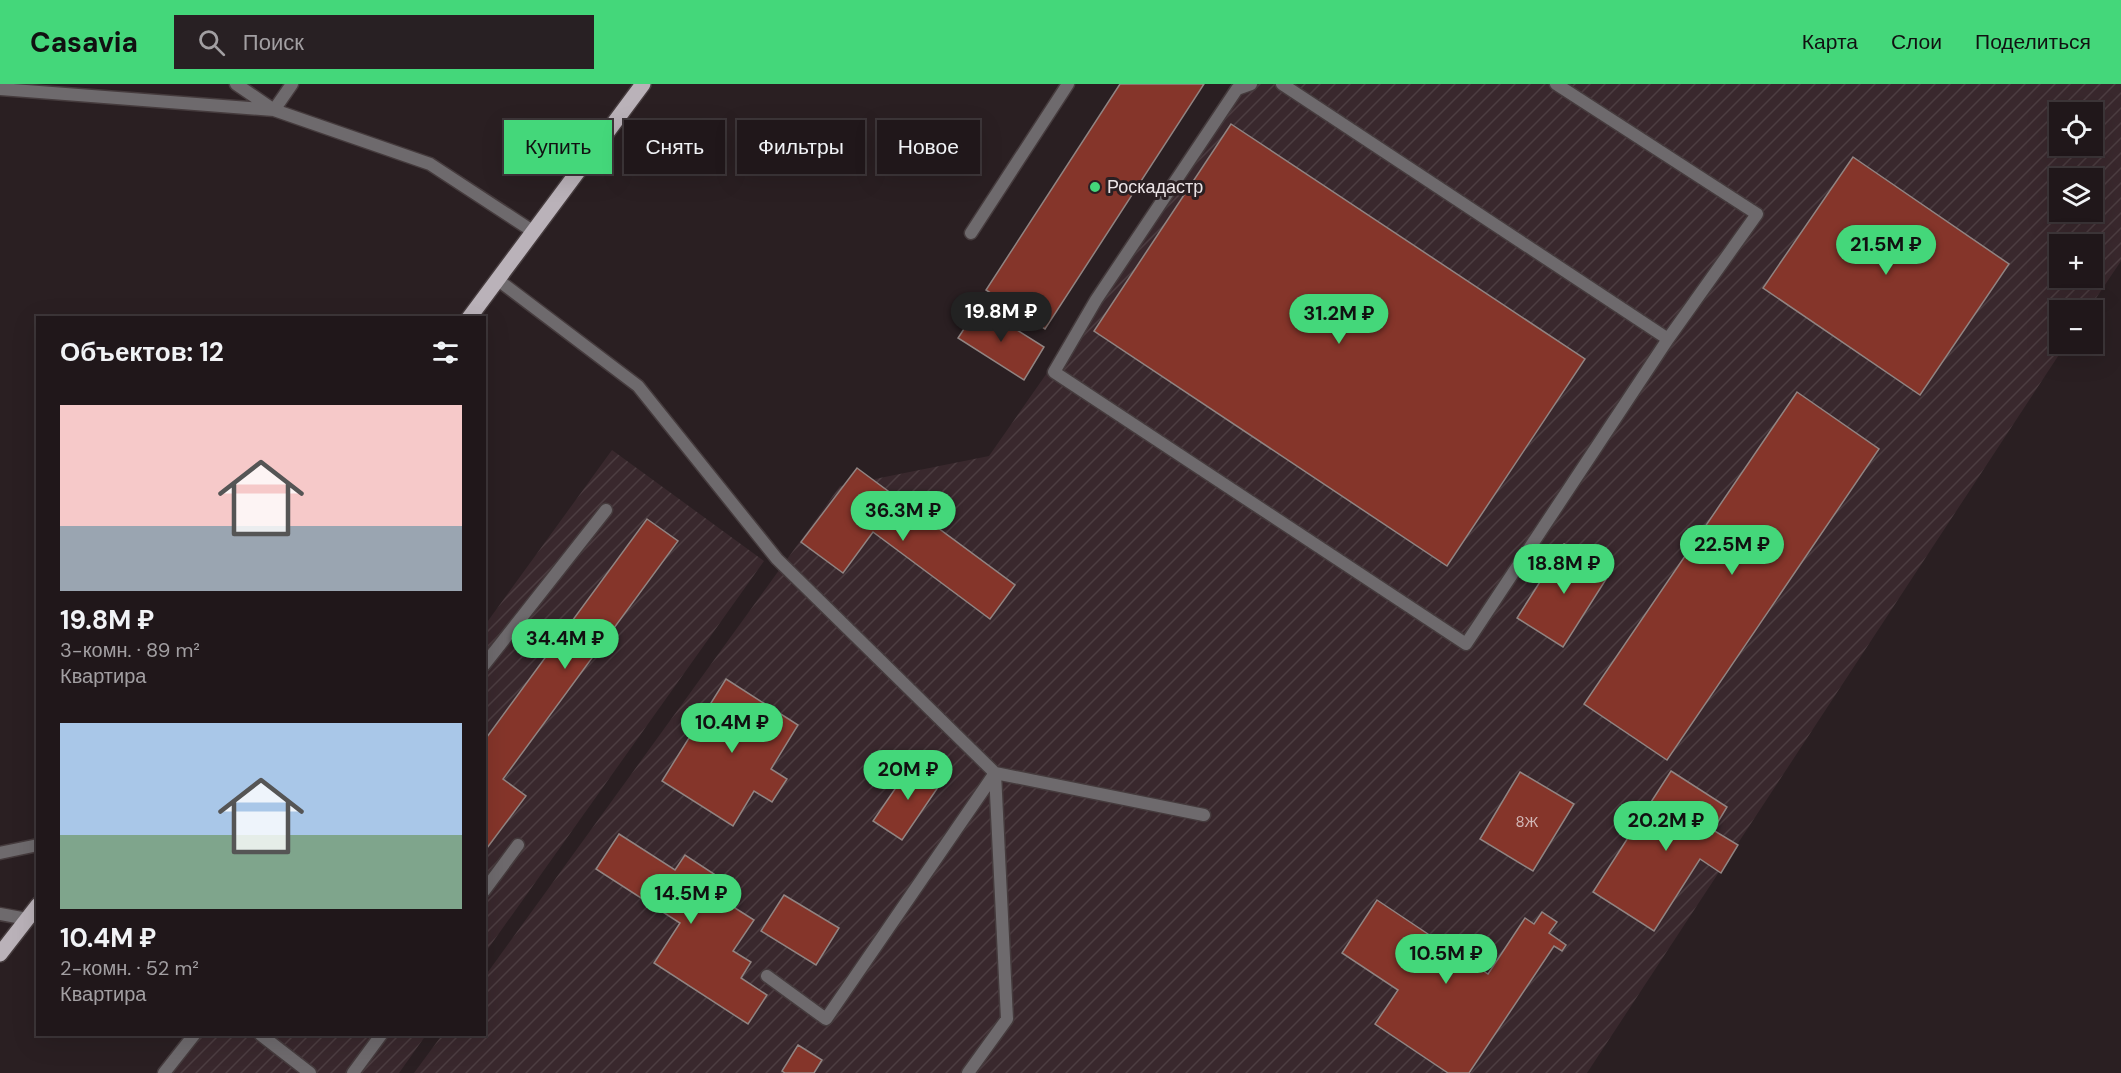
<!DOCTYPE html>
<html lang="ru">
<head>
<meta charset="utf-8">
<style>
  body { margin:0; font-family:"DM Sans",sans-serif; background:#282023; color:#f1f3f6; height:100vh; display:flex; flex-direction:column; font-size:22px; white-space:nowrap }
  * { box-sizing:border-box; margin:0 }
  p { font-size:20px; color:#a29fa2 }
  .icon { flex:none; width:33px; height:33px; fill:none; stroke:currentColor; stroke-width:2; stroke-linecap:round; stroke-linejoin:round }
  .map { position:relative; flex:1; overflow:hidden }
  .sheet { position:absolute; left:36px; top:232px; width:450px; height:720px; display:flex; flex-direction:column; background:#20171a; border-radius:0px; box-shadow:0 6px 24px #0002,0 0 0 2px #3d3639 }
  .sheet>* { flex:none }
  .top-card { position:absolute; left:504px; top:36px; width:570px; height:54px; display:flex; gap:12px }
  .tools { position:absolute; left:2049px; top:18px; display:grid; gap:12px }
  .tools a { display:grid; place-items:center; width:54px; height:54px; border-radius:0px; background:#20171a; box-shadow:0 6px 24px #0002,0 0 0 2px #3d3639; font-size:30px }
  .price { position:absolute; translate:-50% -51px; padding:0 14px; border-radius:21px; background:#44d77a; color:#111; font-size:20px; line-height:39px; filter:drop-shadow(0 2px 3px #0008) }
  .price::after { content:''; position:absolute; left:50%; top:36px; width:18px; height:14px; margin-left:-9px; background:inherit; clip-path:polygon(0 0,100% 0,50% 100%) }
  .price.active { background:#222; color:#fff }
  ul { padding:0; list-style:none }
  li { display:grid; align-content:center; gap:12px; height:318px; padding:0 24px }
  li span { display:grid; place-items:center; height:186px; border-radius:0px; color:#555 }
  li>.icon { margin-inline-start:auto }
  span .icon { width:108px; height:108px; fill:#fffc; stroke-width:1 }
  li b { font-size:26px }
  h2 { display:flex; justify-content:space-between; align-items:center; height:72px; padding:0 24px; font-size:26px }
  .tag { padding:0 21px; border-radius:0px; background:#20171a; box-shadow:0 6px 24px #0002,0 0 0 2px #3d3639; font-size:21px; line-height:54px }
  .tag.active { background:#44d77a; color:#111 }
  header { display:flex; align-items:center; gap:36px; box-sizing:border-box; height:84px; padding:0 30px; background:#44d77a; color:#111 }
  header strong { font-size:28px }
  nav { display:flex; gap:33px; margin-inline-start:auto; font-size:21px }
  .search { width:420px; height:54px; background:#282023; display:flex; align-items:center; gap:15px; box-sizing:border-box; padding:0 21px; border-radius:0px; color:#a29fa2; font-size:22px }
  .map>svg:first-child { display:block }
  .industrial { fill:url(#industrial-furrows); fill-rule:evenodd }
  .building { fill:#85352a; stroke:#918482; stroke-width:1.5 }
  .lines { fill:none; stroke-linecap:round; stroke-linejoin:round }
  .lane-casing { stroke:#453b3d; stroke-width:15 }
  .primary-casing { stroke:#453b3d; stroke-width:18 }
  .lane { stroke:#6e6a6d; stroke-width:12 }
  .primary { stroke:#bab2b9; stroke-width:15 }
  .poi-dot { fill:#44d77a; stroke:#2a1f22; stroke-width:2 }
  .labels { text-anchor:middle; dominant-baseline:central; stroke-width:6; stroke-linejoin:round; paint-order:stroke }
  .number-label { font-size:15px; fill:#d2b8b7 }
  .poi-label { font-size:18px; fill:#ebe4e6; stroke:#2a1f22; text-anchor:start }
</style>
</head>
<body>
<header>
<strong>Casavia</strong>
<div class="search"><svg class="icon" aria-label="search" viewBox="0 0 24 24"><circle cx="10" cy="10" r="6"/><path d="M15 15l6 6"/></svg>Поиск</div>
<nav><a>Карта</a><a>Слои</a><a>Поделиться</a></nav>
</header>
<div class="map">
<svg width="2121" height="989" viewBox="0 0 2121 989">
  <defs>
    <pattern id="industrial-furrows" width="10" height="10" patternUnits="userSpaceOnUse" patternTransform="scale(1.5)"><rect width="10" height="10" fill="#39282d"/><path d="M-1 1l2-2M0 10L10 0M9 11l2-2" fill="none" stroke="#4c3d41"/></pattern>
  </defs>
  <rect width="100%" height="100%" fill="#2a1f22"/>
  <path class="industrial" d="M1249,0H2121V177L2088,226H2060V260H2066L1587,989H414L442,951H484L485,892L840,402L989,372ZM2060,28H2092V62H2060ZM2060,94H2092V128H2060ZM2060,160H2092V194H2060Z
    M612,366L764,477L485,869V541Z
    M185,951H426L399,989H158Z"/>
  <path class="building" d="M1120,0H1204L1045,245L986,206Z
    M1231,40L1585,275L1447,482L1094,247Z
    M1853,73L2009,180L1920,311L1763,204Z
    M979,222L1044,263L1024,296L958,254Z
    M1797,308L1879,365L1667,676L1584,620Z
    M857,384L1015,501L990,535L873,448L843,489L801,458Z
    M647,435L678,457L503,695L526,712L484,768V657Z
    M1564,460L1610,489L1563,563L1517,534Z
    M726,595L798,641L771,685L787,695L772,718L754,707L733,742L662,697Z
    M910,683L923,692L929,683L945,693L902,756L873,737Z
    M1671,687L1727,723L1713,746L1738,761L1721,789L1700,775L1654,847L1593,808Z
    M1520,688L1574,720L1533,787L1480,755Z
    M619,750L675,786L685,771L714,790L705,805L754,836L733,867L751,878L741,894L767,911L748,940L654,879L680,839L596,785Z
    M784,811L839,844L816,881L761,847Z
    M1377,816L1488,890L1525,834L1534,840L1542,828L1557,838L1549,849L1566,861L1562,867L1554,862L1469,989H1448L1375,940L1398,906L1342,869Z
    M798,961L822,976L814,989H785L782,987Z"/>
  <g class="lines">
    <defs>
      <path id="lane" d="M236,0L274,26L292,0
        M1251,0L1237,5L1096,216L1054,288L1466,560L1668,255
        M1282,0L1668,255L1757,130L1556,0
        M0,5L274,26L430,80L534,148
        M971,149L1068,0
        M498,196L638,302L777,475L995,689L1204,731
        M484,581L606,426
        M0,769L38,761
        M484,807L518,761
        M0,830L27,835
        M767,892L826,935L995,689
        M261,951L310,989
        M164,989L194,951
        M353,989L381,951
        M968,989L1007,935L995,689"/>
      <path id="primary" d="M469,234L643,0
        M0,870L38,821"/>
    </defs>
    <use href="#lane" class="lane-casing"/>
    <use href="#primary" class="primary-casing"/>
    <use href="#lane" class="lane"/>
    <use href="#primary" class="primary"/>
  </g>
  <circle class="poi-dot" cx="1095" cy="103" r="6"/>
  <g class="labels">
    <g class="number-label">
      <text x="1527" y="738">8Ж</text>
    </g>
    <g class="poi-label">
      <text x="1107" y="103">Роскадастр</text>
    </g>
  </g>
</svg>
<div class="tools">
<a><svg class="icon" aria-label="locate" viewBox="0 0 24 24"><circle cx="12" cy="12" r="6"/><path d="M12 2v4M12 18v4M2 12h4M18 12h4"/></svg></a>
<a><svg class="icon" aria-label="layers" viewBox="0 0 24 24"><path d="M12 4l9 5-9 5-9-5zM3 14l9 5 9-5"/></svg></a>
<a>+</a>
<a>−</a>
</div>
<b class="price" style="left:1886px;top:192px">21.5M ₽</b>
<b class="price active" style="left:1001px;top:259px">19.8M ₽</b>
<b class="price" style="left:1339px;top:261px">31.2M ₽</b>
<b class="price" style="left:903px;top:458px">36.3M ₽</b>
<b class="price" style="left:1732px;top:492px">22.5M ₽</b>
<b class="price" style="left:1564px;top:511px">18.8M ₽</b>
<b class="price" style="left:565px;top:586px">34.4M ₽</b>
<b class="price" style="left:732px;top:670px">10.4M ₽</b>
<b class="price" style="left:908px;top:717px">20M ₽</b>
<b class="price" style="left:1666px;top:768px">20.2M ₽</b>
<b class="price" style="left:691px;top:841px">14.5M ₽</b>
<b class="price" style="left:1446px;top:901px">10.5M ₽</b>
<div class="top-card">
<a class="tag active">Купить</a>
<a class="tag">Снять</a>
<a class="tag">Фильтры</a>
<a class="tag">Новое</a>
</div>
<section class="sheet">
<h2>Объектов: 12<svg class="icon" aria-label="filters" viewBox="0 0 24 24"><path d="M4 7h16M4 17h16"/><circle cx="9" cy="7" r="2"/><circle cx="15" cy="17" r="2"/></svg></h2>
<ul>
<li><span style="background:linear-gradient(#f6c9c9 65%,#9aa5b1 0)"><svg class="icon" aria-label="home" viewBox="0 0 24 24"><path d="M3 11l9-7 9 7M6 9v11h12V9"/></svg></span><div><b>19.8M ₽</b><p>3-комн. · 89 m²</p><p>Квартира</p></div></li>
<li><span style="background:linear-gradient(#a9c7e8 60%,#7fa58c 0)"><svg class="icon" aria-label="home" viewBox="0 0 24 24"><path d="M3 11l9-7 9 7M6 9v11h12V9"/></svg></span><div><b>10.4M ₽</b><p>2-комн. · 52 m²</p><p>Квартира</p></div></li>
</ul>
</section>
</div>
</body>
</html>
